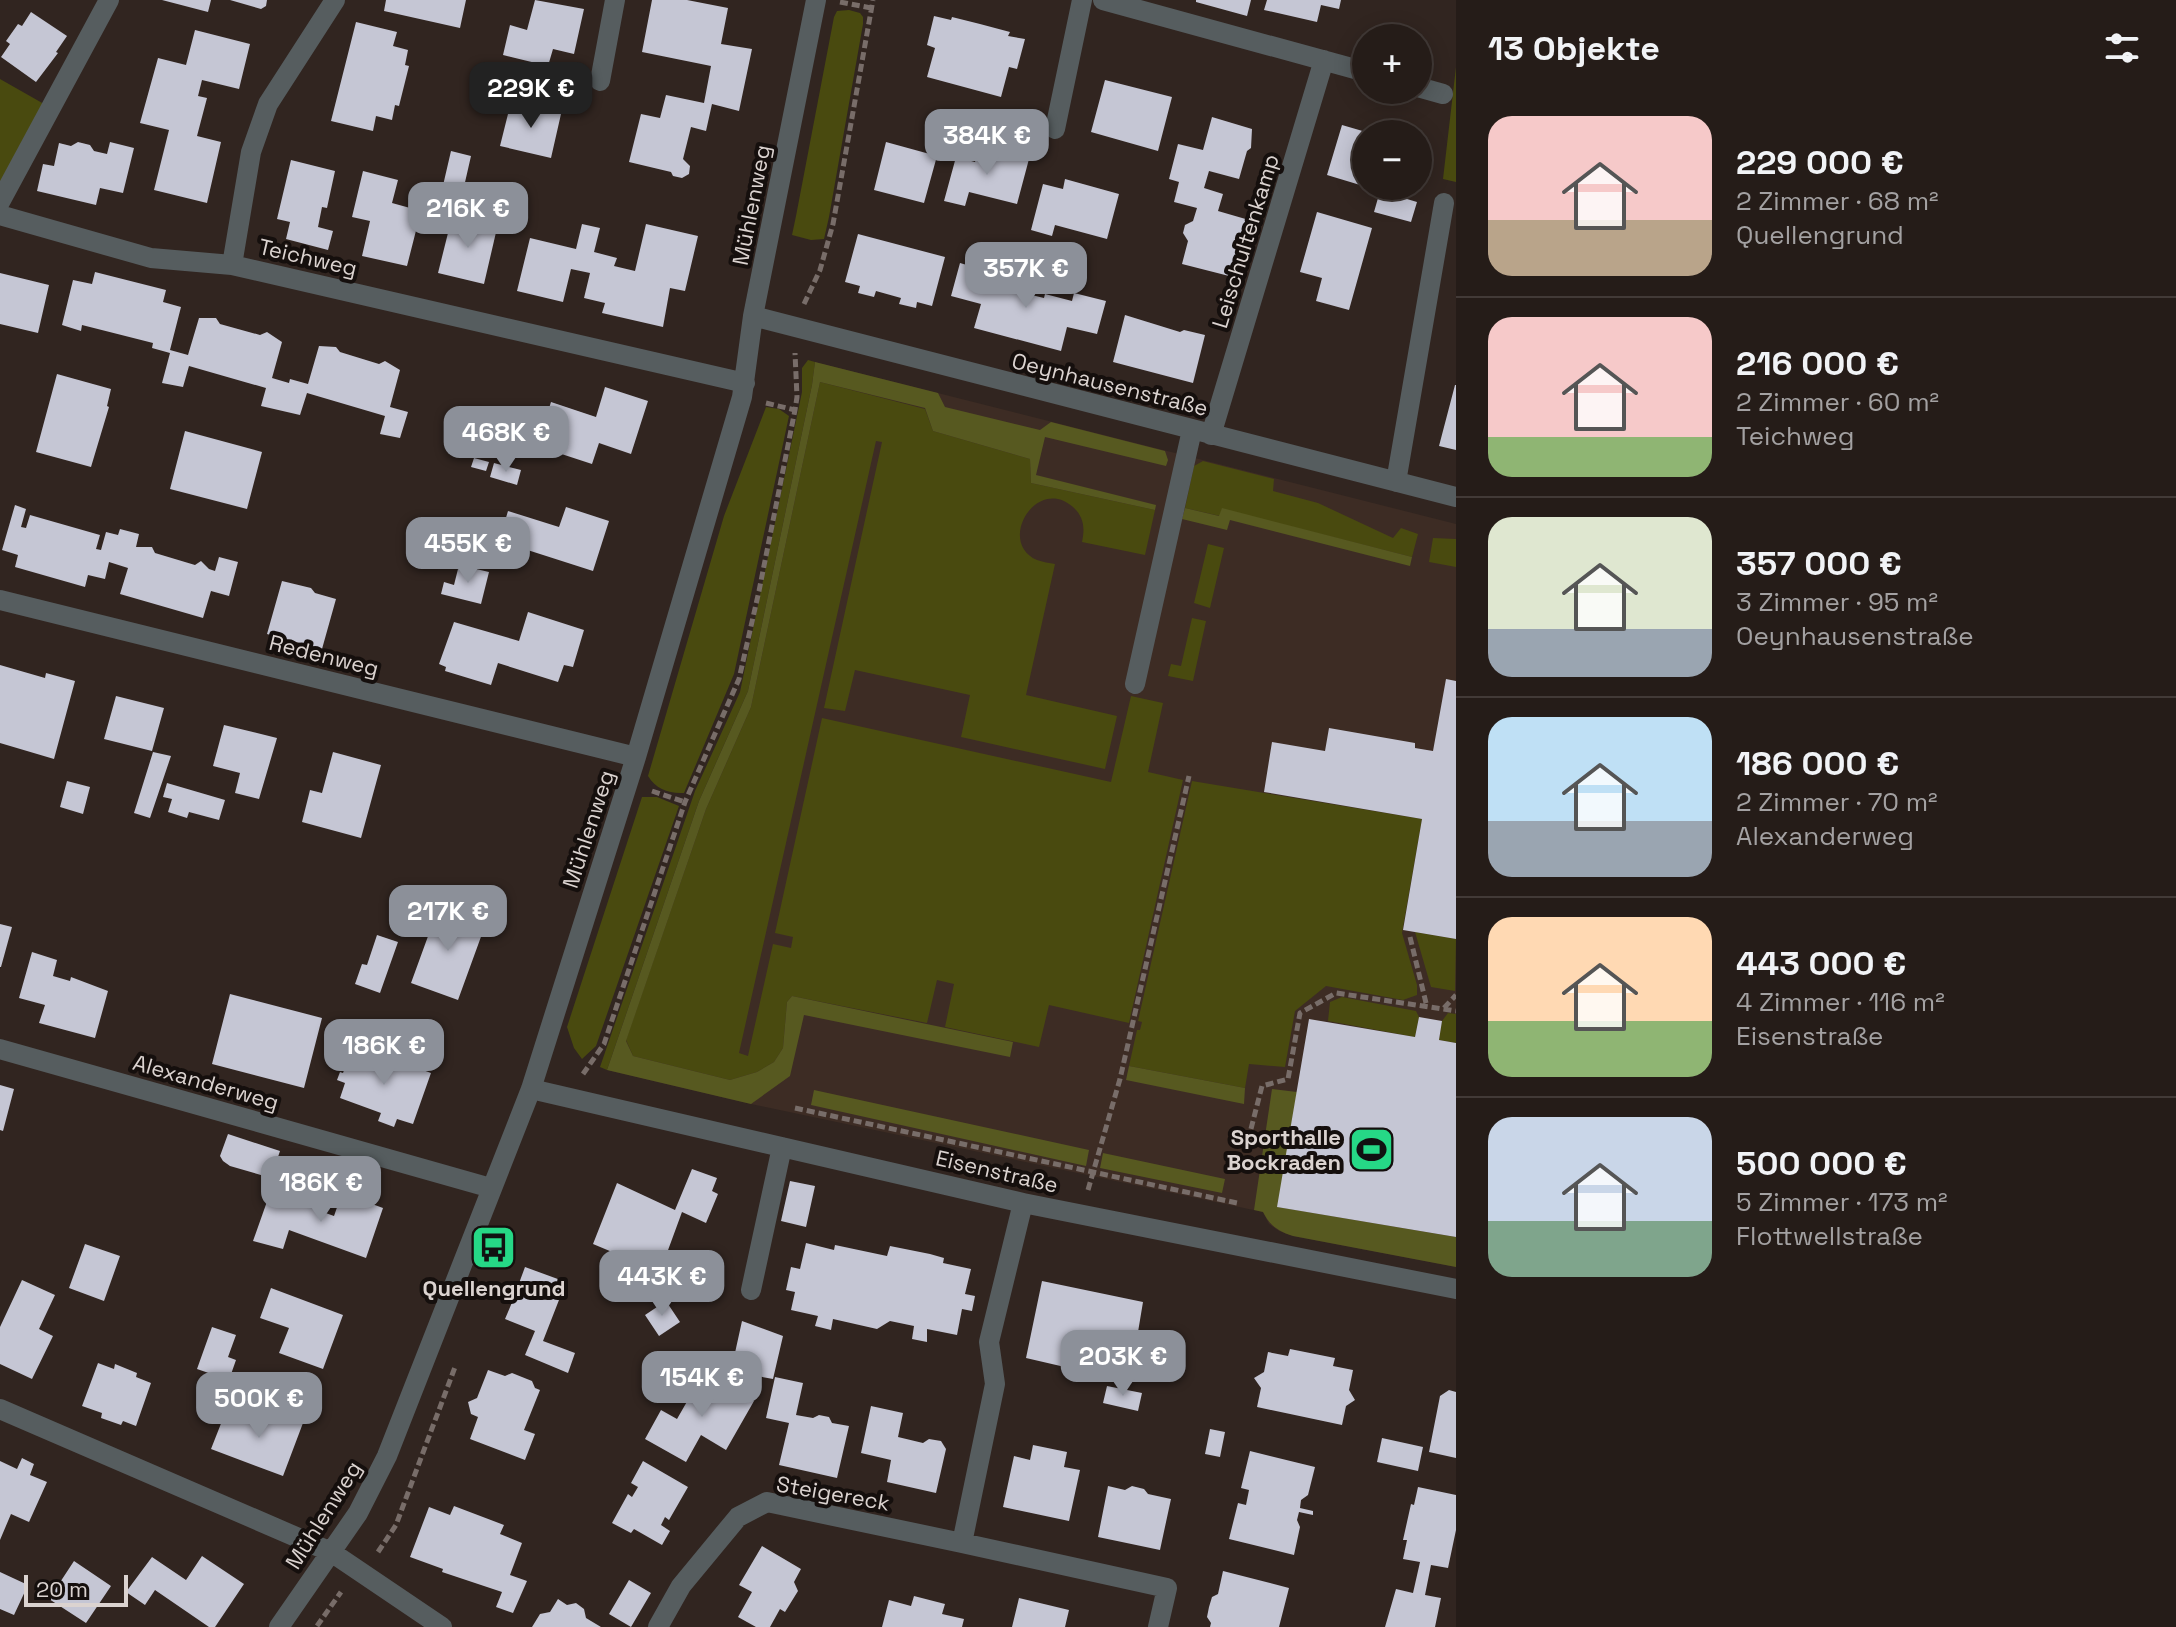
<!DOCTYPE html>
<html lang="de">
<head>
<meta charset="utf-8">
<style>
  body { margin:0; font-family:"Space Grotesk",sans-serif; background:#2d2521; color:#f1f3f6; height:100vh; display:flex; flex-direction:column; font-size:30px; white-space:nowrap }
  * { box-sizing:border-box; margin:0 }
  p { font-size:26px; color:#a3a1a2 }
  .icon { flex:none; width:44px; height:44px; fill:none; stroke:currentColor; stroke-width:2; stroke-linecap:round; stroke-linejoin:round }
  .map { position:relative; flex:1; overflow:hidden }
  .drawer { display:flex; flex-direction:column; background:#251c18; width:720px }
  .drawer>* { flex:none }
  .controls { position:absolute; left:1352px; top:24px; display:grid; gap:16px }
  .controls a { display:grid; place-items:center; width:80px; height:80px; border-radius:50%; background:#251c18; box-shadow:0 4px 20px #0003,0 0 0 2px #423a37; font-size:40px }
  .scale { position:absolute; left:24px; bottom:20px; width:104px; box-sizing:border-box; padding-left:8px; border:4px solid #dbd3d0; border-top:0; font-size:22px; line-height:28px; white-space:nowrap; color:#dbd3d0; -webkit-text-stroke:6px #150f0d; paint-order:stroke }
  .price { position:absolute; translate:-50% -68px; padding:0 18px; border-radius:16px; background:#8c9099; color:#fff; font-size:26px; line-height:52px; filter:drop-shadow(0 2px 4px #0008) }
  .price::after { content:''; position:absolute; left:50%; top:48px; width:24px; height:18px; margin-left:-12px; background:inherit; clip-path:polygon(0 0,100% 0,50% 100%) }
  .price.active { background:#222; color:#fff }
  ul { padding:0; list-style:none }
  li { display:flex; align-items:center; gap:24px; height:200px; padding:0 32px }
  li+li { border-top:2px solid #423a37 }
  li span { display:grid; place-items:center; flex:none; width:224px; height:160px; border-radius:24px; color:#555 }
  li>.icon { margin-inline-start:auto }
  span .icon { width:96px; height:96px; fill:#fffc; stroke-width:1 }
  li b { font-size:34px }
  h2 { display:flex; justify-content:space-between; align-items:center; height:96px; padding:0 32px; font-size:34px }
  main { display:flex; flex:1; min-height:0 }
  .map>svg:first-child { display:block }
  .built { fill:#3d2c24 }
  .green { fill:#494a0f }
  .forest { fill:#575920 }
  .building { fill:#c5c6d4 }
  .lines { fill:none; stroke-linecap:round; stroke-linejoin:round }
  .path { stroke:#786d69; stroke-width:5; stroke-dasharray:8 4; stroke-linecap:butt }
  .minor { stroke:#565d5f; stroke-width:20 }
  .labels { text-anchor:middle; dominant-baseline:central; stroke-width:8; stroke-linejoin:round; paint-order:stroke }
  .street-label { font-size:22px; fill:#dbd3d0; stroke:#150f0d }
  .poi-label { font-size:22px; font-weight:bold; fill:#dbd3d0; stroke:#150f0d; text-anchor:end }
</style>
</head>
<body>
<main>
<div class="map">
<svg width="1456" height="1627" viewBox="0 0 1456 1627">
  <rect width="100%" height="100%" fill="#312520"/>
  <path class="built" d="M815,362L1456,524V1267L1293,1236L1279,1231L1269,1224L1263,1212L751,1104L607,1070L748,691L812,385Z"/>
  <path class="green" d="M849,10L860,13L863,17V24L829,217L824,239L811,240L792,235L796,216L834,17L837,11Z
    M1456,67V182L1443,179Z
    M0,79L44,104L0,183Z
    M808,360L815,362L812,385L748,691L699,801L607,1070L600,1067L695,791L740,692L802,392V368Z
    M820,382L925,409L933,431L1030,459L1031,483L1155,510L1145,555L1082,542C1085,528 1084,517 1073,507C1037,475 996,542 1037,560C1042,562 1050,563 1055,564L1026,695L1117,716L1105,769L961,737L970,695L855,670L845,711L824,708L882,442L876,441L739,1053L748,1056L773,944L791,948L793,937L775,933L822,718L1111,782L1131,696L1163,703L1148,772L1183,780L1129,1023L1049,1005L1039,1047L945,1027L954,984L937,980L927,1023L792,996L787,1002L783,1048L774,1062L757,1072L730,1080L633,1056L626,1040L706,809L751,707Z
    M766,407L779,409L789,416L734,674L684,793C669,794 656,789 648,776L724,516Z
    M1203,461L1274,479L1273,491L1318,503L1393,538L1401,528L1418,534L1412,557L1222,509L1220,516L1185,508L1194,466Z
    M1433,538L1456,539V567L1429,562Z
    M1208,544L1224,548L1210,608L1194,603Z
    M1192,618L1206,621L1193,681L1168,676L1171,664L1181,666Z
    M1192,781L1422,819L1402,933L1417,985V995L1403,1000L1326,986L1295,1011L1285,1067L1249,1064L1245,1088L1129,1066L1137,1030H1140L1142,1022L1138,1021Z
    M642,797H657L679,806L596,1046L582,1059L574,1048L567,1027Z
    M1415,932L1456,939L1455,991L1431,987Z
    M1342,997L1416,1011L1419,1017L1415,1037L1328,1021L1330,1002Z
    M1448,1013L1456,1014V1043L1439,1040L1442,1021Z"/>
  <path class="forest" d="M815,362L938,393L945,407L1040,430L1051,422L1165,451L1168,460L1166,466L1045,437L1036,475L1156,505L1155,510L1031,483L1030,459L933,431L925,408L820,382L751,707L706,809L626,1041L633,1056L730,1080L757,1072L774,1062L783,1048L787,1002L792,996L1013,1042L1010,1057L804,1015L790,1076L751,1104L607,1070L699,801L748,691L812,385Z
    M1185,508L1219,516L1222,508L1412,557L1410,566L1230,520L1227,530L1182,519Z
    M1129,1066L1245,1088L1244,1104L1126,1080Z
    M1272,1089L1297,1092L1278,1207L1456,1237V1267L1293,1236C1278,1231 1270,1226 1263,1212L1254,1210Z
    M814,1090L1089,1150L1086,1166L811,1105Z
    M1103,1153L1225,1179L1222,1193L1100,1168Z"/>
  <path class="building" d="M162,0H211L208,12Z
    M230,0H267L266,6L261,9Z
    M386,0H466L460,28L384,11Z
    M535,0L584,9L574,54L553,49L548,66L503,55L510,25L527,30Z
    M652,0H687L728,8L721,44L752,49L739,111L712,104L706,131L691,127L683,159L690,166L689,174L682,178L673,176L671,172L629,162L641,114L660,118L666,95L704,103L711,66L642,52Z
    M1196,0H1251L1247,16L1196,2Z
    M1267,0H1341L1339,9L1321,5L1317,22L1264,10Z
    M31,12L67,36L56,52L58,53L36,82L1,57L10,44L6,41L18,24L22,26Z
    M934,16L951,20L952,17L980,24L1010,32L1008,36L1025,39L1017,69L1009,67L1001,97L927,77L935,48L927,45Z
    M356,22L397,32L393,46L408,50L405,65L409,66L399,106L395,105L392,120L376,116L373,131L331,121Z
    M195,30L250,44L239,89L202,80L198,96L207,98L197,136L221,142L207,203L154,190L169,130L140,123L158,58L186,65Z
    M1105,80L1172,97L1158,151L1091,132Z
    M511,102L561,114L551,158L500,146Z
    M1212,117L1252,129L1251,148L1247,151L1239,179L1209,171L1204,188L1223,194L1218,211L1249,220L1233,277L1182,264L1188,241L1183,233L1185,225L1193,221L1197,208L1174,202L1179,182L1169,179L1178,144L1203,150Z
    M1342,125L1366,132V186H1381L1380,191L1327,175Z
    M78,142L90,145L94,151L107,154L110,142L134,148L123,193L100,188L96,205L37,191L43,164L54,166L59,143L71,146Z
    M886,142L937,156L924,203L874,190Z
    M980,146L1029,159L1017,204L969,192L965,206L944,201L956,157L975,162Z
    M451,151L471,156L458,213L438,207Z
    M291,160L335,171L327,208L322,207L318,227L333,231L328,250L286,239L290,222L277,219Z
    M363,171L398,180L392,203L421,211L407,266L362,256L370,221L352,217Z
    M1065,179L1119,194L1107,239L1055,225L1052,236L1031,230L1043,184L1063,189Z
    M1380,191L1417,202L1411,222L1374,212Z
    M1317,212L1372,228L1349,310L1316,301L1322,278L1300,272Z
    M452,217L470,222L475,218L490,221L497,228L484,284L438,273Z
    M582,224L600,228L594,252L617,258L614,266L635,271L646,224L698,236L685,291L670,288L663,327L602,313L605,303L584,298L590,273L571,269L563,302L517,291L530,238L576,249Z
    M858,234L945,257L932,306L917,302L916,308L899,304L901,298L876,291L874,297L858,293L860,286L845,282Z
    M960,263L991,272L989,280L1015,287V291L1044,298L1045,294L1072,301L1074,293L1106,301L1097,334L1067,327L1061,351L974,328L981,304L951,296Z
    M95,272L166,290L163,302L181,307L170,350L188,355L199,318H216L220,324L260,335L267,332L282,342L272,378L289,383L290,379L308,384L319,346L336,347L340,352L379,364L385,361L400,370L390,407L408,412L400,438L380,434L385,416L307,393L300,415L261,406L266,388L189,366L183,387L162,383L170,353L152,348L153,343L82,325L81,331L62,325L73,280L92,284Z
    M0,273L49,285L38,333L0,324Z
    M1125,315L1180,332L1184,330L1205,335L1193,383L1113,362Z
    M57,374L111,389L107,406L109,407L91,467L36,452Z
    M1455,385H1456V450L1439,446Z
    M605,387L648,401L631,454L599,443L592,464L537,446L551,402L596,417Z
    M185,431L262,452L247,509L170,489Z
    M474,458L489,462L486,471L471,467Z
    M494,463L521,470L517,485L490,477Z
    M15,505L26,509L21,527L26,528L30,515L100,535L96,549L101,550L106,532L118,535L120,529L139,534L136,547H152L155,553L195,565L201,561L209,569L215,571L219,557L238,562L229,596L211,591L203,618L120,594L128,568L109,562L105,579L88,575L85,587L15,567L18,555L2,550Z
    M566,507L609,521L593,571L499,541L508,511L559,527Z
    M459,565L489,572L481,604L441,594L444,582L454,585Z
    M282,581L311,588L315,593L336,599L322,649L267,634Z
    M528,612L584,630L573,667L564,665L558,682L498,663L491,685L445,671L446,667L439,664L454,622L519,641Z
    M0,665L45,678L46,673L75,681L54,759L0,743Z
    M1446,679L1456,681V939L1403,930L1422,819L1264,792L1272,742L1325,751L1329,728L1415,743V748L1433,751Z
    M116,696L164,708L152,751L104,739Z
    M224,725L277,738L259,799L235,793L240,773L213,766Z
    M153,752L171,756L150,818L134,813Z
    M333,752L381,765L361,838L302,822L310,790L322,793Z
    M67,781L90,787L83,814L60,807Z
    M167,783L225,800L219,820L189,812L187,818L168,812L172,799L163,797Z
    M439,906L486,923L458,1000L411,983Z
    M0,924L12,927L1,967H0Z
    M377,935L398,942L380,993L355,984L362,964L367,965Z
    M32,952L57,960L53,976L70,981L71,977L108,991L95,1038L39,1023L45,1005L19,998Z
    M230,994L322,1018L304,1088L212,1064Z
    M1419,1017L1442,1021L1439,1040L1456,1043V1237L1277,1207L1309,1019L1415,1037Z
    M351,1051L382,1062L385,1056L431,1073L413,1124L397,1119L394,1127L378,1121L381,1113L340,1098L345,1083L337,1080L340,1072L343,1073Z
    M0,1085L14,1089L3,1131L0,1130Z
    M228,1134L280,1151L271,1178L230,1166L223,1161L220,1156Z
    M692,1169L717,1178L712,1191L718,1194L706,1223L682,1212L660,1272L593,1244L617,1183L675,1210Z
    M790,1181L815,1186L806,1227L781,1221Z
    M270,1193L334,1216L342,1193L383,1208L366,1258L289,1230L283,1249L253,1241Z
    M494,1227L500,1230L495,1244L489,1242Z
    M806,1243L834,1250L835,1245L887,1256L890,1246L930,1254L944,1258L943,1263L971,1269L965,1294L975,1296L972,1311L962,1309L957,1335L927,1329V1342L912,1339L914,1326L890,1321L877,1329L833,1319L831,1330L815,1326L818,1316L791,1310L795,1292L786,1290L791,1267L800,1269Z
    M85,1244L120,1256L104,1301L69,1288Z
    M525,1267L566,1282L543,1341L575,1353L568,1373L525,1355L535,1331L505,1319L513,1300L510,1295L513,1288L518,1286Z
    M22,1280L55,1295L39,1329L53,1336L32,1379L0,1364V1327Z
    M1042,1281L1143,1302L1134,1356H1132L1127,1379L1095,1374L1026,1358Z
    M271,1288L343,1315L323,1369L279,1353L289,1328L260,1318Z
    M666,1301L680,1322L659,1336L645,1315Z
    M742,1321L783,1336L773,1379L731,1371Z
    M212,1327L236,1335L228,1357L236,1360L229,1380L197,1369Z
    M1290,1349L1335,1358L1333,1366L1353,1370L1349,1390L1355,1400L1346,1406L1342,1425L1257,1407L1261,1388L1254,1378L1264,1372L1268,1352L1288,1356Z
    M98,1363L114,1369L115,1364L137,1373L136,1377L151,1383L136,1426L123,1421L121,1425L101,1418L102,1413L82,1406Z
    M488,1370L505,1376L512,1373L532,1381L535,1388L540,1390L524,1430L535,1434L525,1460L470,1439L478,1417L471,1414L468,1402L477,1398Z
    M704,1372L754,1401L726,1450L701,1435L686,1462L645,1439L661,1410L677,1419Z
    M775,1377L803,1383L796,1415L813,1418L819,1415L829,1417L832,1423L849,1426L837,1478L779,1465L789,1423L766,1418Z
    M1107,1386L1142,1393L1138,1411L1103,1403Z
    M1449,1390L1456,1392V1458L1429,1452L1440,1396Z
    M871,1406L903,1413L898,1437L923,1443L929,1439L941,1441L946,1449L936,1493L887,1482L891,1460L861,1453Z
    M259,1407L303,1423L283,1476L211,1449L222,1421L225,1422L229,1412L254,1421Z
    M1210,1429L1225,1432L1220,1457L1205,1454Z
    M1382,1438L1423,1447L1418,1471L1377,1462Z
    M1033,1445L1067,1452L1064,1467L1080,1470L1069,1521L1003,1507L1014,1456L1030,1460Z
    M1250,1451L1315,1467L1308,1495L1301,1500L1300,1508L1313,1511V1515L1299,1512L1297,1520L1300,1527L1294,1555L1229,1539L1238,1503L1246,1505L1249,1490L1241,1488Z
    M22,1458L34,1464L30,1475L47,1482L29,1522L11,1514L0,1540V1461L17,1469Z
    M643,1461L688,1487L669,1520L665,1517L661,1525L670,1531L662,1545L634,1529L631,1533L612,1523L628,1494L632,1497L638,1487L631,1483Z
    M1108,1486L1125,1490L1132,1486L1144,1489L1148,1494L1171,1499L1160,1550L1098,1537Z
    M1418,1487L1456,1495V1530L1448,1568L1431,1565L1425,1595L1441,1598L1435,1627H1385L1396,1589L1413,1593L1420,1562L1403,1559L1407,1540H1403L1411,1504L1414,1505Z
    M454,1506L504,1525L500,1534L522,1543L510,1575L527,1581L513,1613L496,1607L502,1592L442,1572L443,1569L410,1557L429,1507L450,1515Z
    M762,1546L801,1569L794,1582L798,1591L785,1612L780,1609L770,1627H756L738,1617L752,1592L739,1585Z
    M202,1556L244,1584L215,1627H209L155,1590L145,1605L126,1592L152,1557L186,1580Z
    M74,1561L111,1586L86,1623L49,1599Z
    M1223,1571L1289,1588L1279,1627H1210L1211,1623L1207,1617L1209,1607L1212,1597L1218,1594Z
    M0,1572L28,1585L14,1615L0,1609Z
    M629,1580L651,1593L631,1627L609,1614Z
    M914,1596L945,1604L942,1614L964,1619L962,1627H882L889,1600L911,1606Z
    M1019,1598L1069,1610L1065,1627H1012Z
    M558,1599L567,1605L576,1603L584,1609L586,1618L601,1627H532L540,1614L550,1612Z"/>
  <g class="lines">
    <path class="path" d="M840,2L871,8
      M804,304L820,270L833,224L873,0
      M766,403L795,410
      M652,791L685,802
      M1410,937L1427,1007
      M1444,1008L1456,995
      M583,1074L604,1044L685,802L739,679L759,591L795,410L797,397L795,353
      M795,1108L1237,1203
      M1245,1152L1262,1086L1288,1079L1300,1013L1336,993L1456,1011
      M1088,1190L1120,1079L1189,776
      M378,1552L396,1525L455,1367
      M317,1626L341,1592"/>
    <path class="minor" d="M1103,0L1366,72
      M600,81L615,0
      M1418,87L1443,94
      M1055,129L1082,0
      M0,202L109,0
      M0,215L151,258L232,265L745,383
      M232,265L251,152L268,104L335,0
      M753,316L1456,497
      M1211,435L1324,60
      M1396,482L1444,203
      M0,600L636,757
      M1135,684L1192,430
      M0,1049L491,1188
      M531,1089L1023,1203L1456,1289
      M1023,1203L989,1342L995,1384L962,1543L1167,1588L1158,1627
      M751,1290L782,1147
      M0,1409L331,1552L442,1627
      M279,1627L358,1513L387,1456L531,1089L636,757L742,397L753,316L816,0
      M658,1627L681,1586L738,1517L767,1502L962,1543"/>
  </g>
  <defs>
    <symbol id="stadium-square" viewBox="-11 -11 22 22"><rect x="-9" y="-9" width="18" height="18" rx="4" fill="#26d886" stroke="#150f0d"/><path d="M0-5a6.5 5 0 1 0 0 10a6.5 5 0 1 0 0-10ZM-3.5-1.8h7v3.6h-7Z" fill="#111"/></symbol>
    <symbol id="bus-square" viewBox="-11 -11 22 22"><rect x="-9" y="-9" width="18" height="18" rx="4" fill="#26d886" stroke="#150f0d"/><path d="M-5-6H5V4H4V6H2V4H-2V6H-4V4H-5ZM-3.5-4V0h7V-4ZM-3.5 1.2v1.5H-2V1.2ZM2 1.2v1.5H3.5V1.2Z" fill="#111"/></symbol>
  </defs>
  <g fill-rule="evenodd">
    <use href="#stadium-square" x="1346" y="1124" width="51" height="51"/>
    <use href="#bus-square" x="468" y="1222" width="51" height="51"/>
  </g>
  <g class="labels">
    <g class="street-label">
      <text transform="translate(751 205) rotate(-79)">Mühlenweg</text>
      <text transform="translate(1245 241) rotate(-73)">Leischultenkamp</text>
      <text transform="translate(308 257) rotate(13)">Teichweg</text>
      <text transform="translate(1110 384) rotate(14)">Oeynhausenstraße</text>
      <text transform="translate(324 655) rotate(14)">Redenweg</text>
      <text transform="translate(588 829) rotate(-72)">Mühlenweg</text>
      <text transform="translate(206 1082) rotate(16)">Alexanderweg</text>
      <text transform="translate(997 1171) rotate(13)">Eisenstraße</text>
      <text transform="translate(833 1493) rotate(10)">Steigereck</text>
      <text transform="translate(323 1515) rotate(-58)">Mühlenweg</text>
    </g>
    <g class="poi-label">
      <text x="1341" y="1137">Sporthalle<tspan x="1341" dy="25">Bockraden</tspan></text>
      <text x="494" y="1288" text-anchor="middle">Quellengrund</text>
    </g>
  </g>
</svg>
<div class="controls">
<a>+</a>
<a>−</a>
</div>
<div class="scale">20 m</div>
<b class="price active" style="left:531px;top:130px">229K €</b>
<b class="price" style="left:987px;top:177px">384K €</b>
<b class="price" style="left:468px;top:250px">216K €</b>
<b class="price" style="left:1026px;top:310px">357K €</b>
<b class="price" style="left:506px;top:474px">468K €</b>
<b class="price" style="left:468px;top:585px">455K €</b>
<b class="price" style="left:448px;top:953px">217K €</b>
<b class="price" style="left:384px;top:1087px">186K €</b>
<b class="price" style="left:321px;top:1224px">186K €</b>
<b class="price" style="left:662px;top:1318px">443K €</b>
<b class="price" style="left:1123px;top:1398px">203K €</b>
<b class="price" style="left:702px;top:1419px">154K €</b>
<b class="price" style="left:259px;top:1440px">500K €</b>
</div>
<section class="drawer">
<h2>13 Objekte<svg class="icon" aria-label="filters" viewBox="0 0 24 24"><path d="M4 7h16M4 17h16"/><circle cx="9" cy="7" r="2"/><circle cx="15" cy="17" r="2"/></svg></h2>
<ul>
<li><span style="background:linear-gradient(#f6c9c9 65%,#b9a48a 0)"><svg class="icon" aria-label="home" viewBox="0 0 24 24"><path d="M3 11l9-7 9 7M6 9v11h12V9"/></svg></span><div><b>229 000 €</b><p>2 Zimmer · 68 m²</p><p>Quellengrund</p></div></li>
<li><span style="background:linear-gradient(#f6c9c9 75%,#8fb573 0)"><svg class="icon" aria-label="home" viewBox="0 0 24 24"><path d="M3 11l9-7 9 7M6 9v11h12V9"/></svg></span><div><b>216 000 €</b><p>2 Zimmer · 60 m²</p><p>Teichweg</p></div></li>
<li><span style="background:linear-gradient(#dfe7d0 70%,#9aa5b1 0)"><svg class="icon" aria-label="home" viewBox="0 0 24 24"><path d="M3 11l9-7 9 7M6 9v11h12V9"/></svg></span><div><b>357 000 €</b><p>3 Zimmer · 95 m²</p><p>Oeynhausenstraße</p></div></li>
<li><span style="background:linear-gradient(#bfe0f5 65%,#9aa5b1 0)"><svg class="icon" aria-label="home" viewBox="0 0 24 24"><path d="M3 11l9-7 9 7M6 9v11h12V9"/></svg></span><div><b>186 000 €</b><p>2 Zimmer · 70 m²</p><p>Alexanderweg</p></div></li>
<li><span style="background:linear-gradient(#ffd9b3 65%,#8fb573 0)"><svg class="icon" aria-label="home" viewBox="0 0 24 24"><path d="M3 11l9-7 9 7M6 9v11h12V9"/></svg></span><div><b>443 000 €</b><p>4 Zimmer · 116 m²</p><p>Eisenstraße</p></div></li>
<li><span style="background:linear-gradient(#c9d6e8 65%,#7fa58c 0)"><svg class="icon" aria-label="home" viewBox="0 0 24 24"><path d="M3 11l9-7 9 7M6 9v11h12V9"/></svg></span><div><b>500 000 €</b><p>5 Zimmer · 173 m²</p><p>Flottwellstraße</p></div></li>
</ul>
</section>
</main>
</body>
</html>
